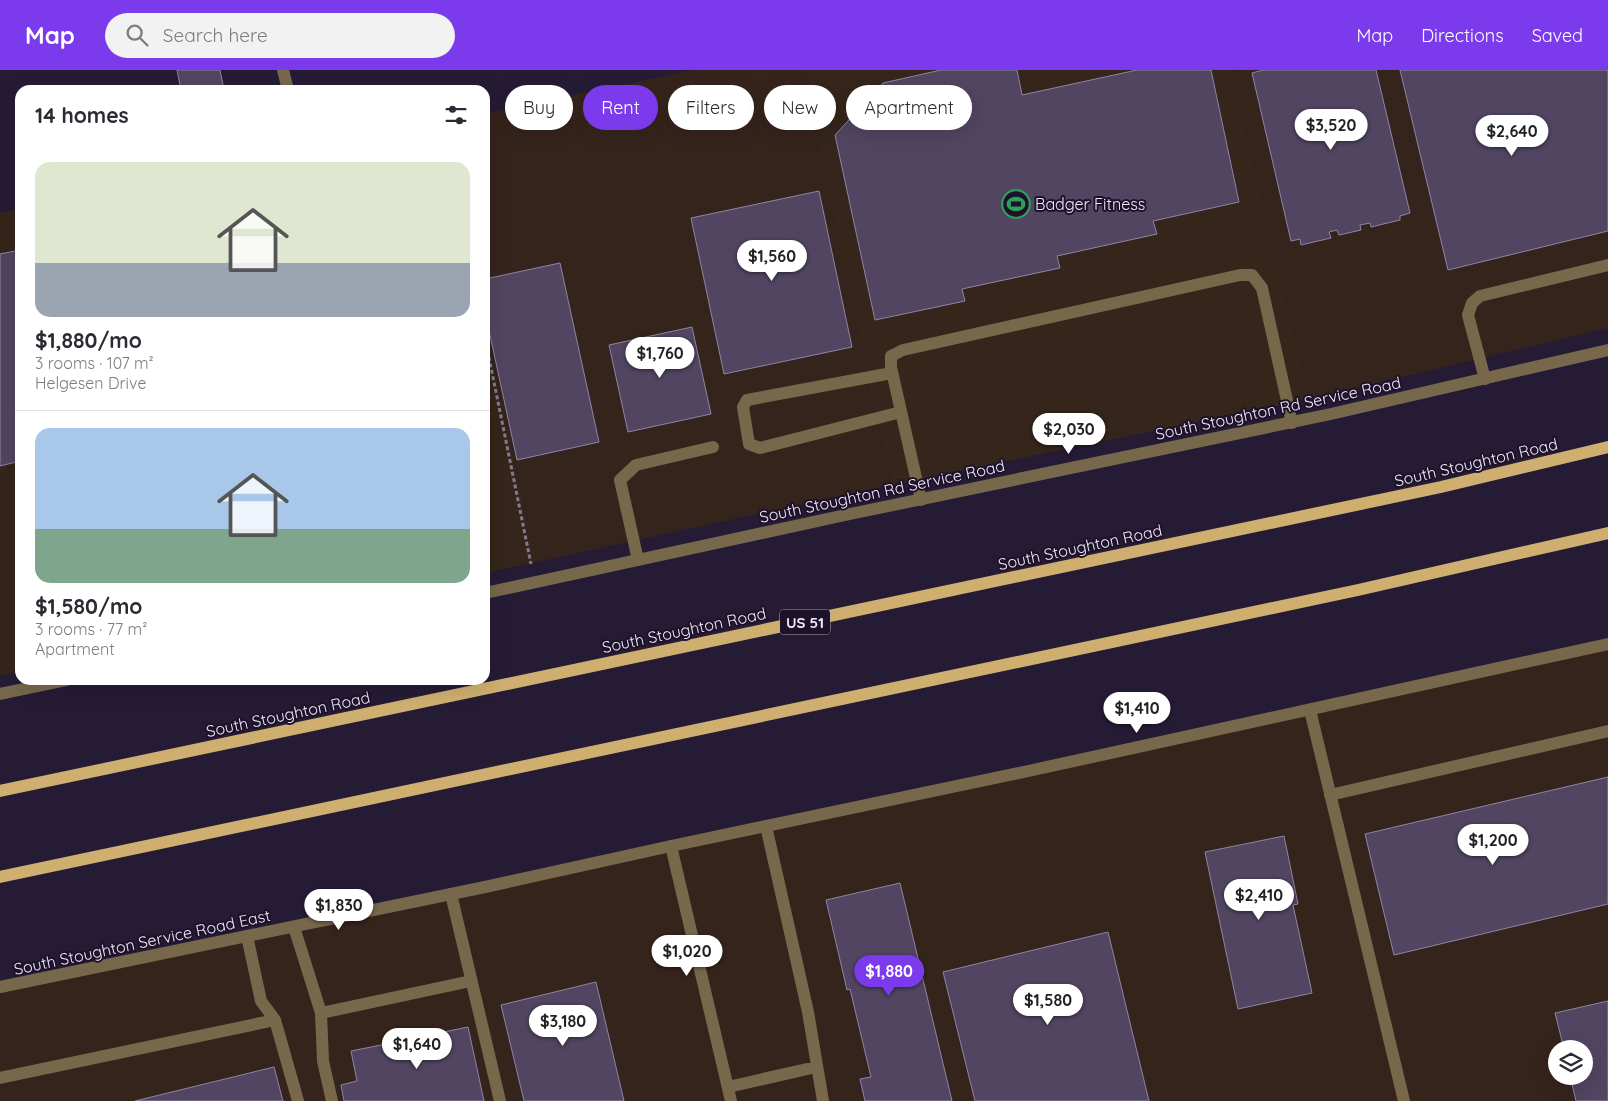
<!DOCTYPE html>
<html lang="en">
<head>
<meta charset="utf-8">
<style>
  body { margin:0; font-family:Quicksand,sans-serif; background:#f2f2f3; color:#2b2b33; height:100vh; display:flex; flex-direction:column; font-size:19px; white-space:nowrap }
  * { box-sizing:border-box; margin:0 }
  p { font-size:16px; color:#7c7c81 }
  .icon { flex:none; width:28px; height:28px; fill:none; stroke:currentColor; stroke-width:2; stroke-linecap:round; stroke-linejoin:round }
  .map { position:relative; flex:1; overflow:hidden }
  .panel { position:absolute; left:15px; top:15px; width:475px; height:600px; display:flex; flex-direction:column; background:#fff; border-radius:15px; box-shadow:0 5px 20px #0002 }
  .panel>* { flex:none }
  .top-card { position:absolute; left:505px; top:15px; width:475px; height:45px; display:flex; gap:10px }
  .tools { position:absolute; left:1548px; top:970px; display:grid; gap:10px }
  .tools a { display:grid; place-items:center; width:45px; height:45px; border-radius:50%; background:#fff; box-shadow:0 5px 20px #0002; font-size:25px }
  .price { position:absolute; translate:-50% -42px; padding:0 11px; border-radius:18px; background:#fff; color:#222; font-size:16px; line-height:32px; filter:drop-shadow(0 1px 2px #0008) }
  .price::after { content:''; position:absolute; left:50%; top:30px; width:15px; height:11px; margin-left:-8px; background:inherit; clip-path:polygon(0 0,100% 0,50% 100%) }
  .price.current { background:#7c3aed; color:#fff }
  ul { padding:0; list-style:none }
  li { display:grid; align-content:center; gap:10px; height:265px; padding:0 20px }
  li+li { border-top:1px solid #e1e1e2 }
  li span { display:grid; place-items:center; height:155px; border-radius:15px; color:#555 }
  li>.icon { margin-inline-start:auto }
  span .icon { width:90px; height:90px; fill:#fffc; stroke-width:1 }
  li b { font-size:21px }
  h2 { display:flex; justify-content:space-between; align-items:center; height:60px; padding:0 20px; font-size:21px }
  .pill { padding:0 18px; border-radius:22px; background:#fff; box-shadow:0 5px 20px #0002; font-size:18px; line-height:45px }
  .pill.current { background:#7c3aed; color:#fff }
  header { display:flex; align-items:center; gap:30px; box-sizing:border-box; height:70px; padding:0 25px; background:#7c3aed; color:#fff }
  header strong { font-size:24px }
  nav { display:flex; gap:28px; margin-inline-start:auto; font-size:18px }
  .search { width:350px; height:45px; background:#f2f2f3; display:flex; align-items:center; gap:12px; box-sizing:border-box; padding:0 18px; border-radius:28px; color:#7c7c81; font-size:19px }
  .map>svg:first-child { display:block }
  .commercial { fill:#35251b }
  .industrial { fill:#35241c; fill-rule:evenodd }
  .building { fill:#514561; stroke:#9184a4 }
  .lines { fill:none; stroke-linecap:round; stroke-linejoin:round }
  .path { stroke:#837a90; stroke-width:3; stroke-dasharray:4 2.5; stroke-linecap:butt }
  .service { stroke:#77684b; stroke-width:12 }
  .minor { stroke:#77684b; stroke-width:12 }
  .tertiary { stroke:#77684b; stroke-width:12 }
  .primary { stroke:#cfaf70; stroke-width:12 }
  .labels { text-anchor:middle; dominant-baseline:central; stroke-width:4; stroke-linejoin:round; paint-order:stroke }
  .shield { fill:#1d122a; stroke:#b1a8bc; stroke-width:1 }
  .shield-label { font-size:15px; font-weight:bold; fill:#f0e9fa }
  .poi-label { font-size:16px; fill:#f0e9fa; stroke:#1d122a; text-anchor:start }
  .street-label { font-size:16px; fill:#f0e9fa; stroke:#1d122a }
</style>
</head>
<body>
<header>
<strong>Map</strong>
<div class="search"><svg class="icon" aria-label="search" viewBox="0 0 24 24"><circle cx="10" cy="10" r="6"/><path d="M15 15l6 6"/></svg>Search here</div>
<nav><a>Map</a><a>Directions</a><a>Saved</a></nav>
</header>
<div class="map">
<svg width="1608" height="1031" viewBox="0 0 1608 1031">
  <rect width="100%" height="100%" fill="#261b35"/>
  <path class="commercial" d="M802,0H1232L1310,329L891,415Z
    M20,139V602L0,606V143Z
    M485,254L537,492L485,503Z"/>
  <path class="industrial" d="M694,0H802L891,415L537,492L485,254V43Z
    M1232,0H1608V258L1310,329Z
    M1608,574V1031H0V917ZM1556,979H1584V1006H1556Z"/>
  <path class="building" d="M177,0H220L224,20H181Z
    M941,0H1017L1022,25L1137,0H1211L1239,132L1153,151L1157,164L1057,186L1060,198L962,219L965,231L875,250L835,65L883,13Z
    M1263,0H1376L1410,143L1400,146V150L1371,157L1370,153L1360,155L1361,160L1339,165L1337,160L1329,162L1331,168L1301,175L1300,169L1291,171L1252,3Z
    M1400,0H1608V161L1448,200Z
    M819,121L852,277L724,304L691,148Z
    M20,180V391L0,396V184Z
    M560,193L599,372L517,390L485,242V209Z
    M692,257L711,344L628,362L609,275Z
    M1608,707V834L1394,885L1365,764Z
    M1284,766L1298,834L1293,835L1312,923L1238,939L1205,782Z
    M900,813L952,1031H865L860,1009L871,1007L850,919L847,920L826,830Z
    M1108,862L1149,1031H975L943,902Z
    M596,912L624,1031H524L501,935Z
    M1608,931V1031H1576L1570,1006H1584V979H1564L1555,943Z
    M468,957L484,1031H344L341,1015L357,1011L351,981L391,973L389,968L428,960L429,965Z
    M274,997L283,1031H135Z"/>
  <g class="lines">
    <path class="path" d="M485,268L531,494"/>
    <path class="service" d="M892,303L747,330L743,337L749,374L760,378L901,342
      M1485,309L1468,245L1472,233L1480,226L1608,195
      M921,430L891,297V286L903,280L1240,205H1252L1262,218L1292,353
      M638,490L620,410L636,395L713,377
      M1310,640L1404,1031
      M1330,725L1608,661
      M766,756L808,942L823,1031
      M451,824L500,1031
      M294,857L321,943L323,991L332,1031
      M247,866L261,931L275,950L298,1031
      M321,943L471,911
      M0,1008L275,950
      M728,1017L816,997"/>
    <path class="minor" d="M283,0L288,20
      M671,776L731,1031"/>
    <path class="tertiary" d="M485,523L850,444L1331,344L1608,280
      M0,624L67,610
      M0,917L485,817L671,776L1033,700L1608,574"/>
    <path class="primary" d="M0,721L1441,417L1608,377
      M0,807L1358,520L1608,463"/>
  </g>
  <defs>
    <symbol id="stadium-ring" viewBox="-11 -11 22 22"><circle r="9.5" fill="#1d122a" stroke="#2e9e5b" stroke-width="1.5"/><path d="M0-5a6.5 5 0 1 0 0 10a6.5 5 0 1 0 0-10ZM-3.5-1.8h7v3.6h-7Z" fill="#2e9e5b"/></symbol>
  </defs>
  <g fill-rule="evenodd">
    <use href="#stadium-ring" x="1000" y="118" width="32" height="32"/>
  </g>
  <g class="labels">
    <rect class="shield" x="780" y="539.5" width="50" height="25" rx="4"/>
    <g class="shield-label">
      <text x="805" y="552">US 51</text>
    </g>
    <g class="poi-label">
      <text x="1035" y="134">Badger Fitness</text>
    </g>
    <g class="street-label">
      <text transform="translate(1278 338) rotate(-12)">South Stoughton Rd Service Road</text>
      <text transform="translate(1476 392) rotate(-13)">South Stoughton Road</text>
      <text transform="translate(882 421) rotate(-12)">South Stoughton Rd Service Road</text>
      <text transform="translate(1080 477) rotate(-12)">South Stoughton Road</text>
      <text transform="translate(684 560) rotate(-12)">South Stoughton Road</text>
      <text transform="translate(288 644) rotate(-12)">South Stoughton Road</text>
      <text transform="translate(142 872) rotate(-12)">South Stoughton Service Road East</text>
    </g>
  </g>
</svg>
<div class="tools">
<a><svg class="icon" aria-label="layers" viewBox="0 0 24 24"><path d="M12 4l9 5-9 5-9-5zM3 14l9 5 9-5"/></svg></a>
</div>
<b class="price" style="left:1331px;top:81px">$3,520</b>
<b class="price" style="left:1512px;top:87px">$2,640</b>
<b class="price" style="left:772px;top:212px">$1,560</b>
<b class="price" style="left:660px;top:309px">$1,760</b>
<b class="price" style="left:1069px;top:385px">$2,030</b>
<b class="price" style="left:1137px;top:664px">$1,410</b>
<b class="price" style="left:1493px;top:796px">$1,200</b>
<b class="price" style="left:1259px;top:851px">$2,410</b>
<b class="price" style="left:339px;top:861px">$1,830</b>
<b class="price" style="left:687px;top:907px">$1,020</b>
<b class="price current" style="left:889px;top:927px">$1,880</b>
<b class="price" style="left:1048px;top:956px">$1,580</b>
<b class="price" style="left:563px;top:977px">$3,180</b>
<b class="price" style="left:417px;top:1000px">$1,640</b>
<div class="top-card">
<a class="pill">Buy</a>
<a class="pill current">Rent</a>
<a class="pill">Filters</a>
<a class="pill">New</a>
<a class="pill">Apartment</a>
</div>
<section class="panel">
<h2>14 homes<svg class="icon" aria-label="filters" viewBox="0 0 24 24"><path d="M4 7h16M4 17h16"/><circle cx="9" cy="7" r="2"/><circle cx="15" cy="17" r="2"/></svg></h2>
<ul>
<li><span style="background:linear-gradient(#dfe7d0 65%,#9aa5b1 0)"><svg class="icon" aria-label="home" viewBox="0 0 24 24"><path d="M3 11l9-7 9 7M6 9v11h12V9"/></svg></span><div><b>$1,880/mo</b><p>3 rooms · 107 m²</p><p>Helgesen Drive</p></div></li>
<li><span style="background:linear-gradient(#a9c7e8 65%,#7fa58c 0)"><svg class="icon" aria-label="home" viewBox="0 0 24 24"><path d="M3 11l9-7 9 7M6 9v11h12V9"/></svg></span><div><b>$1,580/mo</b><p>3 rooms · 77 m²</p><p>Apartment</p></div></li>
</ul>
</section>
</div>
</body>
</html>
